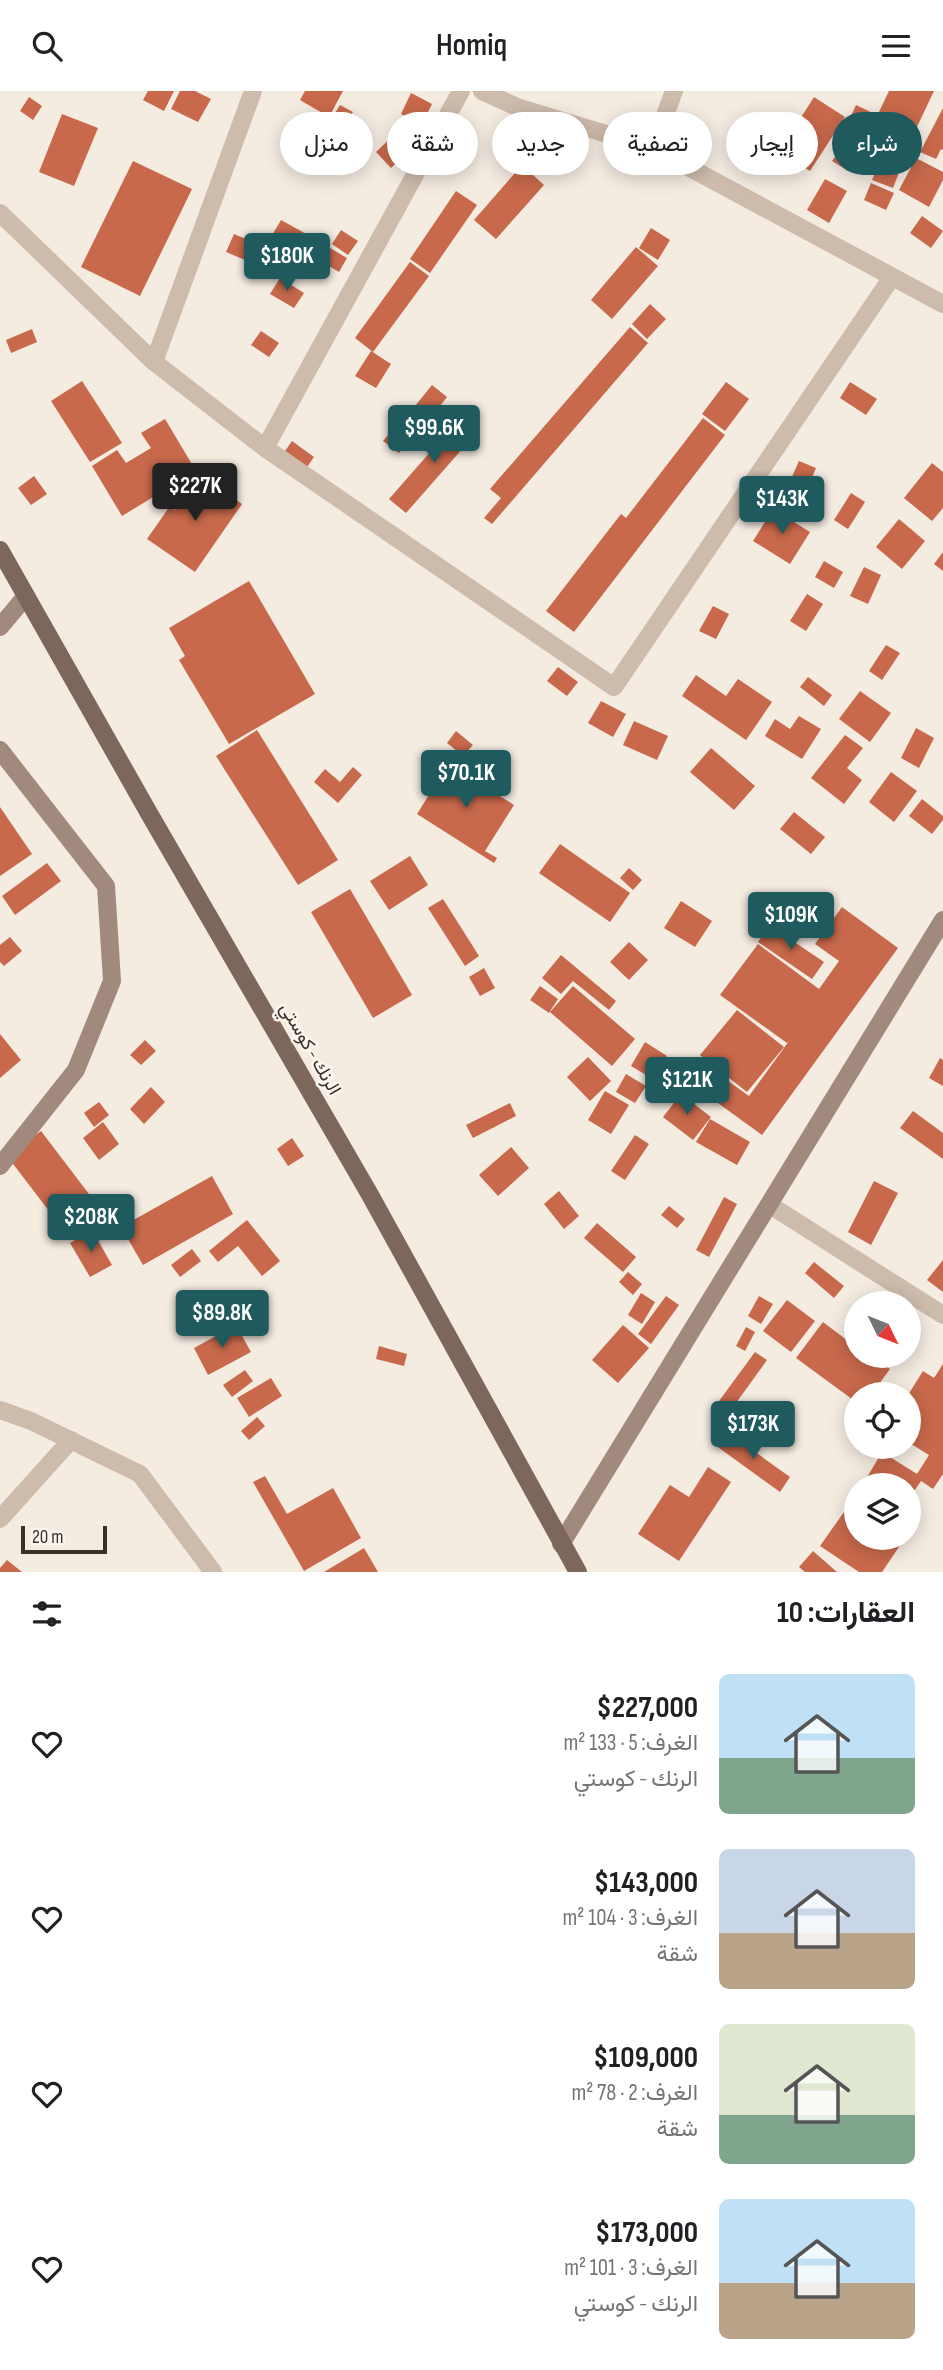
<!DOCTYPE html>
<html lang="ar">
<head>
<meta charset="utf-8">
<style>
  body { margin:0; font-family:"Sofia Sans Condensed",Vazirmatn,sans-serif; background:#f2f2f2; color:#202124; direction:rtl; height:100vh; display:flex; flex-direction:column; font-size:26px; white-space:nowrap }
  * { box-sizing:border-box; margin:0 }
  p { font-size:23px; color:#757577 }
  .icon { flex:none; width:38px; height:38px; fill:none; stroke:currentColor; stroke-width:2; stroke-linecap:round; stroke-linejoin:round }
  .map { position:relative; height:1481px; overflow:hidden; direction:ltr }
  .drawer { display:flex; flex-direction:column; background:#fff; flex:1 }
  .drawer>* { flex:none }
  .hud { position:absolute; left:21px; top:21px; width:901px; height:63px; direction:rtl; display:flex; gap:14px }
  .needle { width:46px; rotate:133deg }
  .controls { position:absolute; left:844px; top:1200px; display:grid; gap:14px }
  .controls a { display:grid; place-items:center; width:77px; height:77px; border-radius:50%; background:#fff; box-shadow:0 4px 18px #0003; font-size:35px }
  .scale { position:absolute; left:21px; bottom:18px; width:86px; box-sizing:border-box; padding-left:7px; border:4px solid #3b302b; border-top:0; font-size:19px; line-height:24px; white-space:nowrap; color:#3b302b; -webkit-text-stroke:5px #fbf5ee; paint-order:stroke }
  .price { position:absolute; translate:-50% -60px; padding:0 16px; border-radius:7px; background:#1f5a5e; color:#fff; font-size:23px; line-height:46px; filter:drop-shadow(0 2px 4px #0008) }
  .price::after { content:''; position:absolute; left:50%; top:42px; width:21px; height:16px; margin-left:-10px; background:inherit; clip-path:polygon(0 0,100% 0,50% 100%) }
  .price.selected { background:#222; color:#fff }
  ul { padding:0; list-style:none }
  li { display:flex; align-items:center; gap:21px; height:175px; padding:0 28px }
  li span { display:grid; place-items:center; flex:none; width:196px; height:140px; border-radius:10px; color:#555 }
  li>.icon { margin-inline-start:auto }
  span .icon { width:84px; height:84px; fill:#fffc; stroke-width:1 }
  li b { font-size:30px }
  h2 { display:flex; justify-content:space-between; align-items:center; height:84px; padding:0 28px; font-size:30px }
  .pill { padding:0 24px; border-radius:32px; background:#fff; box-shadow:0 4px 18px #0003; font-size:24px; line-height:63px }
  .pill.selected { background:#1f5a5e; color:#fff }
  header { display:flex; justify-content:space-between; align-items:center; height:91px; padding:0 28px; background:#fff; font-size:32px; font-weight:600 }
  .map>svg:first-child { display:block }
  .building { fill:#c8694b }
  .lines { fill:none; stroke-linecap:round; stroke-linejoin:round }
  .street { stroke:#cdbbac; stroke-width:18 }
  .secondary { stroke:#a18a7d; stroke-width:18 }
  .primary { stroke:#7d675c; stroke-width:18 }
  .labels { text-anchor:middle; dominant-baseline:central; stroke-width:5; stroke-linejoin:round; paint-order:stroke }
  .street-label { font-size:19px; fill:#3b302b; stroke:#fbf5ee }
</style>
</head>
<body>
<header><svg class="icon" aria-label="menu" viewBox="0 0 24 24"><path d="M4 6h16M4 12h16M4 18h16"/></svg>Homiq<svg class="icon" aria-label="search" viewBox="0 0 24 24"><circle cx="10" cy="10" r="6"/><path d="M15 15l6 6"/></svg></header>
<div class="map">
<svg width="943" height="1481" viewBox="0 0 943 1481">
  <rect width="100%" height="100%" fill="#f4ebe1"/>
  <path class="building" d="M148,0H174L164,20L143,9Z
    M180,0H195L211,8L198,31L171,18Z
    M305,0H343L329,26L300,9Z
    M889,0H934L906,59L869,42Z
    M411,2L432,13L422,33L401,23Z
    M29,6L42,15L33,29L20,20Z
    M814,6L845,26L810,80L779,61Z
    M340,14L353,21L337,47L324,40Z
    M856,14L875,23L863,47L845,38Z
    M943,17V59L941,58L936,68L920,61Z
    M62,23L98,37L74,95L39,81Z
    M401,37L416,53L391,77L376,61Z
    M845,51L860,61L848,80L832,70Z
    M883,61L904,69L893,97L872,89Z
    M916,67L943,81V89L929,116L899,99Z
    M133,70L192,98L140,205L81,176Z
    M522,74L544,94L496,148L474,129Z
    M825,88L847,100L829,132L807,119Z
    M871,92L894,102L886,119L864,109Z
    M456,100L477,114L430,182L410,168Z
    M922,125L943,140L931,157L910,142Z
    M281,129L328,155L310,185L264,158Z
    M651,137L670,149L658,169L639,157Z
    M341,139L358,150L348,164L332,153Z
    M234,143L253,151L245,169L226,161Z
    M636,156L658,175L612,228L591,209Z
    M330,157L347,167L339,181L322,171Z
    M410,171L429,185L373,261L355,247Z
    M280,187L304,202L294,217L270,203Z
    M650,213L666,228L647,248L632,233Z
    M630,236L648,252L492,433L484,427L501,407L490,398Z
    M32,238L37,251L11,262L6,249Z
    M261,240L279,252L269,266L251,254Z
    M371,260L391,273L376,297L355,285Z
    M82,290L122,352L90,371L51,310Z
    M726,291L749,308L725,340L702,323Z
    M850,291L877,308L866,324L840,307Z
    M432,294L447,306L430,328L415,315Z
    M410,315L432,331L423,342L402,327Z
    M461,326L478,340L406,422L389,408Z
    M703,327L725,344L574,541L546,520L621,423L626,427Z
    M165,328L196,380L122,425L92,375L117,359L126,372L151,357L141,342Z
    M399,331L414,344L399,362L383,350Z
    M292,350L314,366L307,376L285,360Z
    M799,370L816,377L803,408L785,401Z
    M932,372L943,381V417L932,430L904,407Z
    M199,383L242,413L195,481L147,448L170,415L175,419Z
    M34,385L47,403L31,414L18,397Z
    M851,402L865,411L848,438L834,429Z
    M773,418L810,441L790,473L753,450Z
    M899,428L925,450L902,478L876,456Z
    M943,461V480L934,473Z
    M824,470L843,481L834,497L815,486Z
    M864,476L881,484L868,513L850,505Z
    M249,490L315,603L229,653L179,569L185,565L169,537Z
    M807,503L823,513L806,540L790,530Z
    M713,515L729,523L716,548L699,540Z
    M886,554L900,562L882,589L869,580Z
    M558,576L578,591L567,605L547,590Z
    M696,584L726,605L738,588L772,611L746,649L682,605Z
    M808,586L832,604L824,615L800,596Z
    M860,600L891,622L870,651L839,628Z
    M601,610L626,623L613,646L588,632Z
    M799,625L821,638L802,668L765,645L775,628L790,638Z
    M634,630L668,645L657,669L623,654Z
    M916,637L934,647L919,677L901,667Z
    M257,639L338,769L298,794L216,665Z
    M456,640L473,654L463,665L447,652Z
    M845,644L863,657L847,677L862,689L844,713L811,687Z
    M711,657L755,695L734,719L690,681Z
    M449,672L514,714L485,760L497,767L494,772L417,723Z
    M353,676L362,684L338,712L314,691L325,678L340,691Z
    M891,681L917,700L894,731L869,711Z
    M922,708L943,725V729L932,743L909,725Z
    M0,716L32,763L0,785Z
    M794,721L825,746L811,763L780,738Z
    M560,753L630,802L610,831L539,782Z
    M410,765L428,794L389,819L370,790Z
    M47,772L61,790L15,824L2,805Z
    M629,777L642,789L633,799L620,787Z
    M350,798L412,904L373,927L311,821Z
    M443,808L479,865L465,875L428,817Z
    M681,810L712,830L695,856L664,837Z
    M808,810L825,819L811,843L794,833Z
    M842,816L898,857L762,1044L689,991L703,972L749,1005L789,950L787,952L720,904L758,853L819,898L839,870L815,853Z
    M769,834L824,871L812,888L758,851Z
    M10,846L22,860L4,875L0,871V854Z
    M629,851L648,869L629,889L610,871Z
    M561,864L616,910L609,919L573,890L561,903L542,887Z
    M484,877L495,897L480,905L469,886Z
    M540,895L558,908L549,922L530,909Z
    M573,895L635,948L612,975L550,921Z
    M737,919L784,956L747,1001L700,964Z
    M0,943L21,969L0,987Z
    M145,949L156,960L141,974L130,964Z
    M645,951L667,965L653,988L631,975Z
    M588,966L611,990L590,1010L567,986Z
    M940,967L943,969V995L929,987Z
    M626,983L646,995L635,1012L616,1001Z
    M151,996L165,1011L144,1033L130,1018Z
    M605,1000L629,1014L611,1043L588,1029Z
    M681,1003L711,1026L693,1049L663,1026Z
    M99,1011L109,1024L94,1036L84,1022Z
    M510,1012L516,1025L473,1047L466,1034Z
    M913,1020L943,1042V1068L900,1037Z
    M710,1028L750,1051L737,1074L696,1051Z
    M103,1031L119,1053L99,1069L83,1047Z
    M41,1040L92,1107L59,1133L7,1065Z
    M635,1044L649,1053L625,1089L611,1080Z
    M292,1047L304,1065L288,1075L277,1058Z
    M511,1056L529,1077L498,1105L479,1084Z
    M212,1085L233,1123L143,1174L121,1136Z
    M874,1090L898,1102L871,1154L848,1141Z
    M559,1100L579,1125L564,1138L544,1113Z
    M724,1106L737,1113L709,1166L696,1159Z
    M669,1115L685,1128L677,1137L661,1124Z
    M247,1129L280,1170L262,1185L238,1155L218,1171L209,1160Z
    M597,1132L636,1166L623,1181L584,1147Z
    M92,1139L112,1174L90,1186L70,1152Z
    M192,1158L201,1170L180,1186L171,1174Z
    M943,1169V1201L927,1189Z
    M814,1171L844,1195L834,1207L805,1182Z
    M628,1181L642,1193L633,1204L619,1191Z
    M641,1202L655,1211L642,1233L628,1224Z
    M666,1205L679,1214L651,1253L638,1243Z
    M759,1205L773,1213L761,1233L748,1225Z
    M787,1209L815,1230L791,1261L763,1240Z
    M823,1231L848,1250L850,1249L856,1253V1265H873L890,1278L871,1304H856V1311L796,1267Z
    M236,1234L251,1261L208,1284L194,1257Z
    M623,1234L649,1257L618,1292L592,1269Z
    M746,1236L755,1241L745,1260L736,1255Z
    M379,1255L407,1263L404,1275L376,1268Z
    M755,1261L767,1269L723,1330L711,1321Z
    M943,1273V1383L933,1398L921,1390L908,1409V1395H877L866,1388L882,1361L917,1383L929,1364L908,1351V1304L923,1280L934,1287Z
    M245,1279L253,1290L232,1306L223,1294Z
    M271,1287L282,1305L249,1326L237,1307Z
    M257,1326L265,1335L249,1349L241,1340Z
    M726,1340L790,1386L780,1401L715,1354Z
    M708,1376L731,1391L679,1470L638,1443L670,1394L689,1406Z
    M265,1385L287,1423L333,1397L361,1447L304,1480L253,1391Z
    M856,1404V1447H905L882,1481H859L820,1455Z
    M908,1418L920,1426L908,1443Z
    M364,1457L378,1481H324Z
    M813,1460L837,1481H805L799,1476Z
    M7,1469L22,1481H0V1477Z"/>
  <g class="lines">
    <path class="street" d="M482,0L517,16L653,57L943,213
      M653,57L674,0
      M0,122L154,271L265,357L614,596L892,186
      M154,271L253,0
      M265,357L461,0
      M770,1114L943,1224
      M0,1319L31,1330L140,1383L213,1481
      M0,1428L71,1349"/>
    <path class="secondary" d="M0,536L26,505
      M0,659L106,795L112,890L76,979L0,1075
      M561,1453L943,829"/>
    <path class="primary" d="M0,459L150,724L369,1102L578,1481"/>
  </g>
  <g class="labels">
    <g class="street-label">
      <text transform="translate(310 958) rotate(60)">الرنك - كوستي</text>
    </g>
  </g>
</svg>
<div class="controls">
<a><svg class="needle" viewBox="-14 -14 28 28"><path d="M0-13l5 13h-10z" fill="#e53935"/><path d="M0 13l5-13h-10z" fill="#757577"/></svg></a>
<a><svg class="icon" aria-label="locate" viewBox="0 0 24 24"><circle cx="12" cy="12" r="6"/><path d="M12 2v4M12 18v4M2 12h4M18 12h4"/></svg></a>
<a><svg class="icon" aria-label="layers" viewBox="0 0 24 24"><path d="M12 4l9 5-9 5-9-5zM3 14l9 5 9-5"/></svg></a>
</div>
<div class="scale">20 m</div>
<b class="price" style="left:287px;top:202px">$180K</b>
<b class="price" style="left:434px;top:374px">$99.6K</b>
<b class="price selected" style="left:195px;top:432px">$227K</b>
<b class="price" style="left:782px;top:445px">$143K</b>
<b class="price" style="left:466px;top:719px">$70.1K</b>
<b class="price" style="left:791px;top:861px">$109K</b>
<b class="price" style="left:687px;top:1026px">$121K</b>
<b class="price" style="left:91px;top:1163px">$208K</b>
<b class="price" style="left:222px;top:1259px">$89.8K</b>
<b class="price" style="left:753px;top:1370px">$173K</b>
<div class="hud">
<a class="pill selected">شراء</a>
<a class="pill">إيجار</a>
<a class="pill">تصفية</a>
<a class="pill">جديد</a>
<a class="pill">شقة</a>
<a class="pill">منزل</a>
</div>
</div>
<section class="drawer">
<h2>العقارات: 10<svg class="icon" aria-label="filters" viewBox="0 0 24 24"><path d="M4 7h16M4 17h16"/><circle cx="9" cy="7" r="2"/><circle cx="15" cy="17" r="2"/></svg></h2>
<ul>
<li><span style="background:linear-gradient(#bfe0f5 60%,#7fa58c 0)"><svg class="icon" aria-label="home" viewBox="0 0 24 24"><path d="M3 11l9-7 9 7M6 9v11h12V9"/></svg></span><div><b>$227,000</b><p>الغرف: 5 · 133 m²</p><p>الرنك - كوستي</p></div><svg class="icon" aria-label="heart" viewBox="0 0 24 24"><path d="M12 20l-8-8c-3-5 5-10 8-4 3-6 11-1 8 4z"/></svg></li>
<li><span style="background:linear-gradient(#c9d6e8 60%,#b9a48a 0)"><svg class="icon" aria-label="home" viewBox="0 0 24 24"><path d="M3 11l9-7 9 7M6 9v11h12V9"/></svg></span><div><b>$143,000</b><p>الغرف: 3 · 104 m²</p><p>شقة</p></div><svg class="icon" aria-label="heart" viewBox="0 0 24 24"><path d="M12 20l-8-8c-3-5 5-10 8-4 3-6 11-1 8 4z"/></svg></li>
<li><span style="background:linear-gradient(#dfe7d0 65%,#7fa58c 0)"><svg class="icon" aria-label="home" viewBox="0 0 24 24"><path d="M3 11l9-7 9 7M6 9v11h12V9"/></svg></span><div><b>$109,000</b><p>الغرف: 2 · 78 m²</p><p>شقة</p></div><svg class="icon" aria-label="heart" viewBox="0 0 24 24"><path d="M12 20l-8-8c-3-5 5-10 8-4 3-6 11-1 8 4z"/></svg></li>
<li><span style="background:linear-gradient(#bfe0f5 60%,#b9a48a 0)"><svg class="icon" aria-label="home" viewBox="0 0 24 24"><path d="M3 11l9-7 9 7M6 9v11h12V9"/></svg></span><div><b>$173,000</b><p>الغرف: 3 · 101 m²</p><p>الرنك - كوستي</p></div><svg class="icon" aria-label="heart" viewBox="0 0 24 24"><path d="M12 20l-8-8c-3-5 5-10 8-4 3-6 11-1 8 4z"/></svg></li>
</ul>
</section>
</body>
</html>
